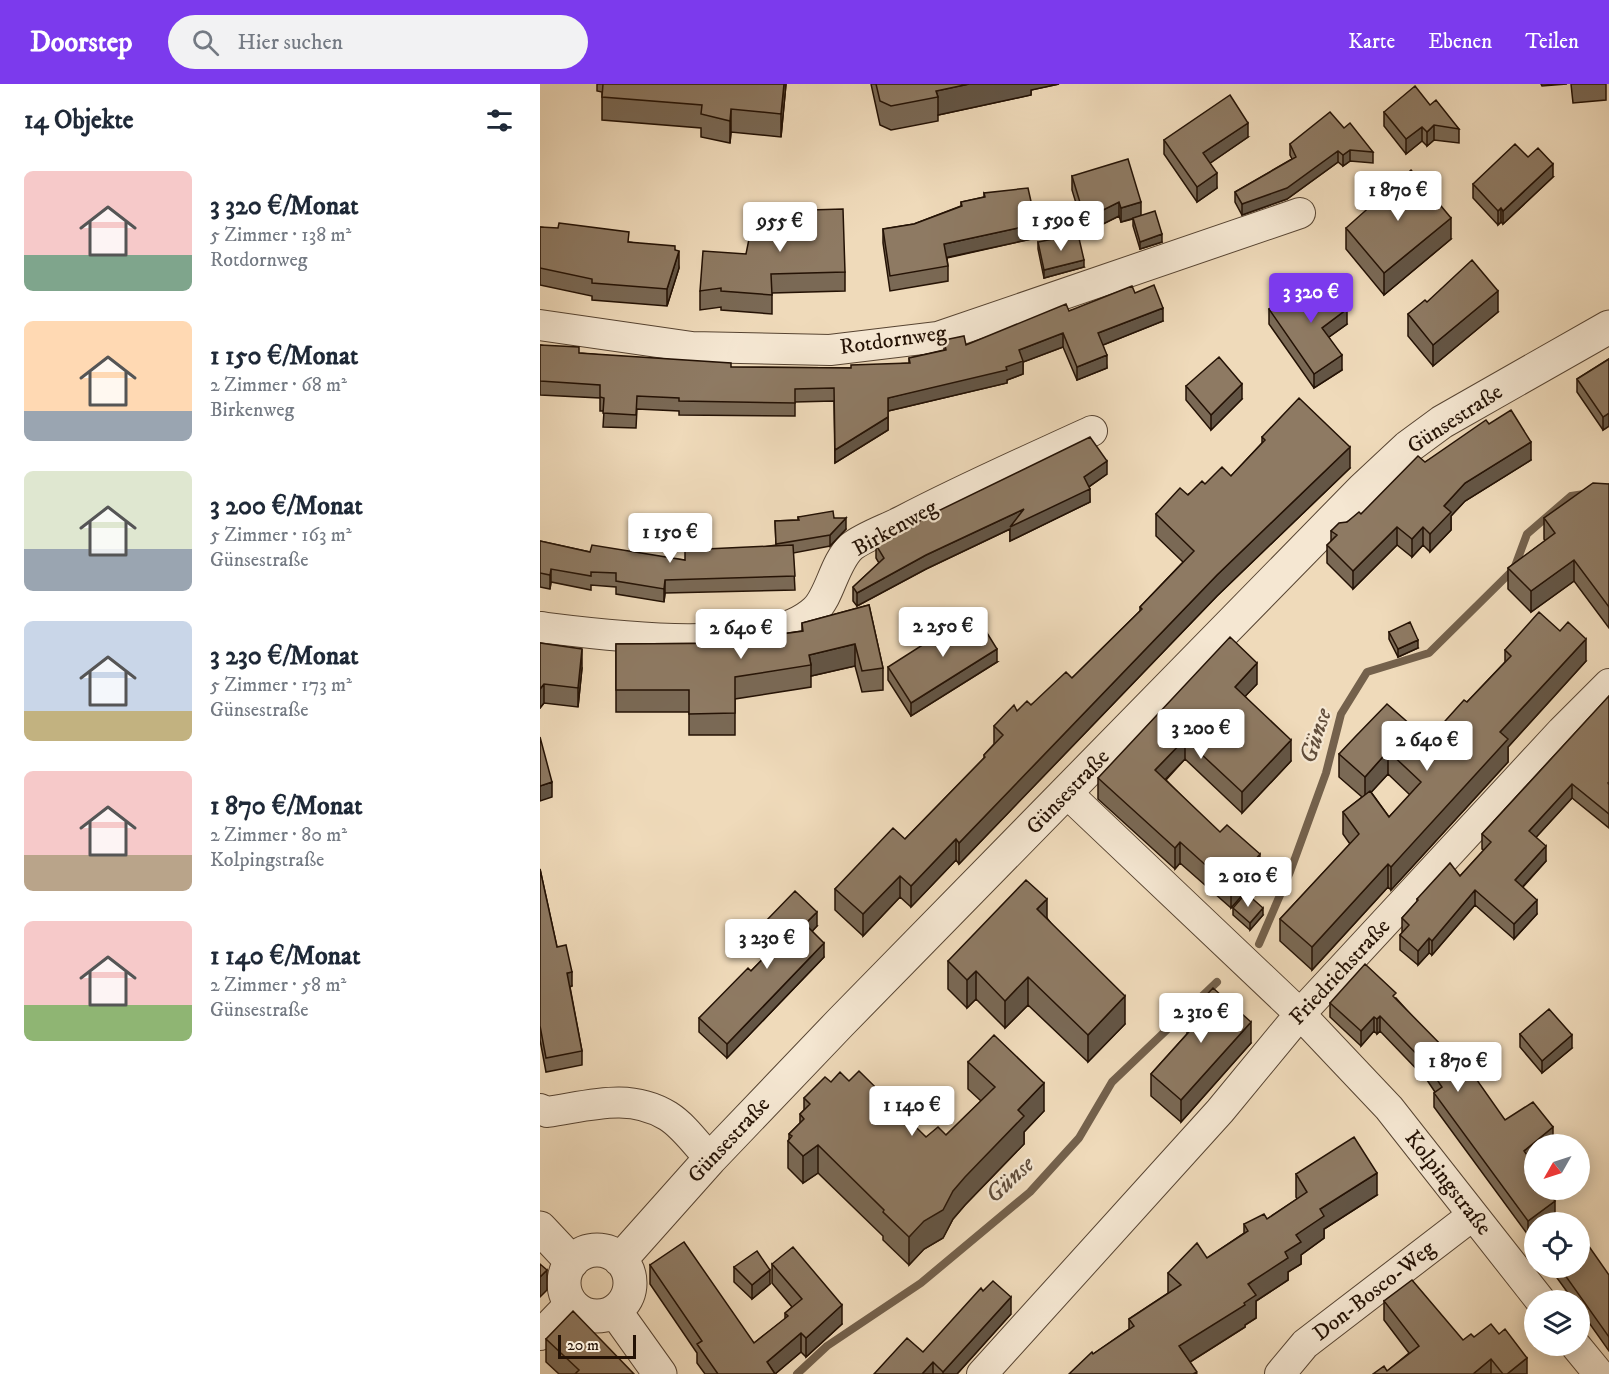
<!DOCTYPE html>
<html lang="de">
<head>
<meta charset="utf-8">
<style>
  body { margin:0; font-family:"IM FELL DW Pica",serif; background:#f2f2f3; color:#1f2937; height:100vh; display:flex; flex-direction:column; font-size:22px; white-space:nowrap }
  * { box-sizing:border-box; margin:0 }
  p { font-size:20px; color:#747a83 }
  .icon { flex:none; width:33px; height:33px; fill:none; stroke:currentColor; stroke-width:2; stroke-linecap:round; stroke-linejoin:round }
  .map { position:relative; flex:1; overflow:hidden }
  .details { display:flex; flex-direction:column; background:#fff; width:540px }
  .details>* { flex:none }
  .needle { width:39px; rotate:231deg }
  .buttons { position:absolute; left:984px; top:1050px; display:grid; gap:12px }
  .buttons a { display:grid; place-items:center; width:66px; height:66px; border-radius:50%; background:#fff; box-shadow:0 3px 15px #0003; font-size:30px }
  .scale { position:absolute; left:18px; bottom:15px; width:78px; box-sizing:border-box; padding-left:6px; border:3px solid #241205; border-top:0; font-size:16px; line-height:21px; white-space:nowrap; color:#241205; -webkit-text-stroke:4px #f5e7d2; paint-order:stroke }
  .price { position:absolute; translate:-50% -51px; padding:0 14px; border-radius:6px; background:#fff; color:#222; font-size:20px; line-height:39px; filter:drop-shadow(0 2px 3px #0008) }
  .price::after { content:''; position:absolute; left:50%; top:36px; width:18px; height:14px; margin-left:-9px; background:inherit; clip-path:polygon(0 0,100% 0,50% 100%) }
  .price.current { background:#7c3aed; color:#fff }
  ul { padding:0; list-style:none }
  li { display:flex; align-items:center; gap:18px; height:150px; padding:0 24px }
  li span { display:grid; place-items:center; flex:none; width:168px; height:120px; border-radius:9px; color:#555 }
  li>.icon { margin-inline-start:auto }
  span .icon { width:72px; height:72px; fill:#fffc; stroke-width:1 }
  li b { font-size:26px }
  h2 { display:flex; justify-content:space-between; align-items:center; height:72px; padding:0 24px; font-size:26px }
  header { display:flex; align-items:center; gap:36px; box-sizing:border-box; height:84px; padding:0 30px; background:#7c3aed; color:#fff }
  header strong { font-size:28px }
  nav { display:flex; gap:33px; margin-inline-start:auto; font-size:21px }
  .search { width:420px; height:54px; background:#f2f2f3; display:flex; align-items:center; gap:15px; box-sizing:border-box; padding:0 21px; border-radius:33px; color:#747a83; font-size:22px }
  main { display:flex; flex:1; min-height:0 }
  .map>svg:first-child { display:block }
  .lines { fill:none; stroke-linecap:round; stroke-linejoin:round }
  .stream { stroke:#74614c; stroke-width:8 }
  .minor-casing { stroke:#574432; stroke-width:32 }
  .tertiary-casing { stroke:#574432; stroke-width:35 }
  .minor { stroke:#f5e7d2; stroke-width:30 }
  .tertiary { stroke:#f5e7d2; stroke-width:33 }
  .wall { fill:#7a6955; stroke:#241205; stroke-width:1.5; fill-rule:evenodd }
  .shaded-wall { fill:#635545; stroke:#241205; stroke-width:1.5 }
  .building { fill:#8e7a63; stroke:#241205; stroke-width:1.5 }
  .labels { text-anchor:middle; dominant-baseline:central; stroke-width:4.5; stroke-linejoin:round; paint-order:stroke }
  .street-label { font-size:22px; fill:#241205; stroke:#f5e7d2 }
  .water-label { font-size:24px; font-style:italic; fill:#604d3b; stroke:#f5e7d2 }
</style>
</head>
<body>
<header>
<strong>Doorstep</strong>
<div class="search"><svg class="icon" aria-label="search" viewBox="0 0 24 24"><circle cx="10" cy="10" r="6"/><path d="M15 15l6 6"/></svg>Hier suchen</div>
<nav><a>Karte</a><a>Ebenen</a><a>Teilen</a></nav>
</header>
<main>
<section class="details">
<h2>14 Objekte<svg class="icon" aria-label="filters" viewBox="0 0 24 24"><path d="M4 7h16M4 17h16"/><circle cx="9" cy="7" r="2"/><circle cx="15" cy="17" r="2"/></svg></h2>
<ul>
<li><span style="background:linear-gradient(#f6c9c9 70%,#7fa58c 0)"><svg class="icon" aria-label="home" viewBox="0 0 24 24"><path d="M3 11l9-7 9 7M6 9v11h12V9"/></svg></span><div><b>3 320 €/Monat</b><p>5 Zimmer · 138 m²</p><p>Rotdornweg</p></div></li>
<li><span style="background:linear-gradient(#ffd9b3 75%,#9aa5b1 0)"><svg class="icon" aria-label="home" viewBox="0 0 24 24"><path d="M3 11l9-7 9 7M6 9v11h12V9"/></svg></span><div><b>1 150 €/Monat</b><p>2 Zimmer · 68 m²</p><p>Birkenweg</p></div></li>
<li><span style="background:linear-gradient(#dfe7d0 65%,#9aa5b1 0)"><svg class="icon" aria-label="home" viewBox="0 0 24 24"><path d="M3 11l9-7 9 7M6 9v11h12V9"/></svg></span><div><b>3 200 €/Monat</b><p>5 Zimmer · 163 m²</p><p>Günsestraße</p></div></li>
<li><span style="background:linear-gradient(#c9d6e8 75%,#c2b280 0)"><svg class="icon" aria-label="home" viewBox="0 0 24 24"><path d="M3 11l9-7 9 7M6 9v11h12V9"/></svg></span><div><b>3 230 €/Monat</b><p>5 Zimmer · 173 m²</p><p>Günsestraße</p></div></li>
<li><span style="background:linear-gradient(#f6c9c9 70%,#b9a48a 0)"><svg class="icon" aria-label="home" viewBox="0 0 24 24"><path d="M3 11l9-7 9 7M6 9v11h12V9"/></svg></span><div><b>1 870 €/Monat</b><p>2 Zimmer · 80 m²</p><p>Kolpingstraße</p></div></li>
<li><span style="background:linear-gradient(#f6c9c9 70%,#8fb573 0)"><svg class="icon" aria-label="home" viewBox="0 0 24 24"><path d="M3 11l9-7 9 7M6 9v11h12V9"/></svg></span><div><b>1 140 €/Monat</b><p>2 Zimmer · 58 m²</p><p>Günsestraße</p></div></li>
</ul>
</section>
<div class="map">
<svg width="1069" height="1290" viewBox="0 0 1069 1290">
  <rect width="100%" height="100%" fill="#efdaba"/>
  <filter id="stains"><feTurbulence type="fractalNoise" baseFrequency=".00333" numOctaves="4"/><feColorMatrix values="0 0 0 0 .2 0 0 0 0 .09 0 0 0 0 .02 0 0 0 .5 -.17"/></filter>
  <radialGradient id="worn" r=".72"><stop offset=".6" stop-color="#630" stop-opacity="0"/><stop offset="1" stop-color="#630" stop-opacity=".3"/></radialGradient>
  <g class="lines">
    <path class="stream" d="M719,860L750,788L786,689L801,630L827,588L889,569L974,485L987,450L1031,412L1044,410
      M257,1290L287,1262L381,1199L490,1108L539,1054L572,998L677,898"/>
    <defs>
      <path id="minor" d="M0,241L152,263L290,266L398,253L760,129
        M0,543C64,551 225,573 275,526C290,512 294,479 311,463C325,452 347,445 364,436C425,404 489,376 552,347
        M527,709L760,930L849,1024L1000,1216
        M0,1025L7,1028C49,1022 89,1008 128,1032C144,1042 158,1062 170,1075
        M0,1251L31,1219
        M1036,1262L1059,1290
        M442,1290L680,1027L760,930L1022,647L1069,600
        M740,1290L765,1260L933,1131"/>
      <path id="tertiary" d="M0,1144L32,1178
        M24 1199a33 33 0 1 1 66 0a33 33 0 1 1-66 0Z
        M80,1176L170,1075L300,939L823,405L868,363L902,338L1069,243
        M75,1227L120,1290"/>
    </defs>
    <use href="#minor" class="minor-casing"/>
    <use href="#tertiary" class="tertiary-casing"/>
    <use href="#minor" class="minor"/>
    <use href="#tertiary" class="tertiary"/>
  </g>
  <path class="wall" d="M57,0H246L241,53L191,48L190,59L161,53V44L62,36V8L57,7Z
    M331,0H519L491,6V11L398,31V37L351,46L340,41Z
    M1001,0H1027L1002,2Z
    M1031,0H1066V16L1033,19Z
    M890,21L919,45V59L894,56L887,62L882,57L866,70L844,42V28Z
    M804,44L833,68V79L810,77L803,82L798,78L747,115L702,131L695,118V108L752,75L750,71V60Z
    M708,53L670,79L677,104L657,118L624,70V56Z
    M532,92L601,132L622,158L600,165L593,142V135L581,138L579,132L545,149L532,106Z
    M1013,93L963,140L961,138L958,141L933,114V100Z
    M444,109L496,154L407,174L408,182V197L350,207L343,159V145L374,140L421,122V118L444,113Z
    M235,127L305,188V207L232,209V230L181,226V223L160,226V207L206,170L235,155Z
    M0,143L89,158L135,166L139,184L127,222L52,216V212L0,201Z
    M806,144L911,155L844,211L806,165Z
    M498,158L544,183L504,194L498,165Z
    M595,209L623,237L563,261L567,284L537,296L523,263L483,278V290L467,296V299L348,327V346L295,379L294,317L255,318V332L139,331V327L97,325L96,344L63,343L64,327H60V314L0,311V261L39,269L191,283L311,284L369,279V274L404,266V256L426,261L529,227Z
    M764,215L807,240L789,253L802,286L774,304L729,240V225Z
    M887,218L958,228L893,282L868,252V230Z
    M1069,275V342L1063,346L1037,308V295Z
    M646,302L702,315L671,346L646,316Z
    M949,340L991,376L925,417L911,432V446L890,468L883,461L872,473L857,461L813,505L787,479V461L791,458V447L821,430L885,378Z
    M722,353L810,384L677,512L419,780L416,776L371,823L360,813L323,852L295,826V805L365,755L444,674V671L454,660V642L477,627L491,621L532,594L600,527V523L643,478L616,452V430L665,400L691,392L722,359Z
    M567,390L549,403L550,418L470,457V445L386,485L317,522L313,517V503L339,479L336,474V461Z
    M1069,400V544L1034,497L991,528L968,505V484L1005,457L1004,455V434Z
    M258,433L294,434L306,445L290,462L253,469L255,506L125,509L124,518L76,510V503L51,501V506L11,498L10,505L0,503V457L50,468L145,476L236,461L235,437L258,436Z
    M329,521L343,584V606L322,608L315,582L271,592V603L195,615V651H149V628H76V560L220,559V553L262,547V539Z
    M849,548L878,564L858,573L849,555Z
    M0,559L42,584L38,623L4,619L0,624Z
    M965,566L1046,577L968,663V678L851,806L848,803L772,886L740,857V835L810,760L803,750V728L822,713L799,693V670L888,656L927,618L965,578ZM848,690L870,711L849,733L831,708Z
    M457,578L371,632L348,596V583Z
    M717,600L705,612L751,677L702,729L645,675L626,696L720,791L691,824L640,779L635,785L558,715V694Z
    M1069,612V744L1032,714L996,753L1006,777L983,803L997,830L974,855L935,821L892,871L889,869L878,881L860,866V851L862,849V834L877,818V815L920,792L944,766L942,765V750Z
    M0,785L17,863L32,902L30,903L42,967V981L6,988L0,956Z
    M693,824L723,831L710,846L693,831Z
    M507,834L585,940L548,978L488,921L465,944L436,915L427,924L408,905V877Z
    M223,840L277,842L272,847L284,873L187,974L159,948V934L211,887L233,865L223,855Z
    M856,914L965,1036L1013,1058L1010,1060H994V1073L991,1076L1009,1106L1015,1132L988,1151L894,1023V1009L895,1008L887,996L840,947L837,950L834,947L821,962L790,933V919Z
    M647,932L711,959L641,1038L611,1012V990L647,950Z
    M980,950L1032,964L1002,989L980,963Z
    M428,978L504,1027L484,1048V1060L425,1121L413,1135L403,1154L384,1165L369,1181L343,1156V1152L278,1089L263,1099L248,1084V1057L249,1055V1050L260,1039V1030L264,1026V1014L291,998L309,997L386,1053L406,1051L441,1017L428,1005Z
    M756,1090L837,1111L784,1145V1154L761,1171V1180L748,1188V1196L716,1217V1234L705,1241V1243L650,1278L657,1290L553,1270L589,1245V1235L628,1209V1189L667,1174L704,1149V1140L727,1135L757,1115L756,1113Z
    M232,1180L302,1240L266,1273L261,1268L235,1290H165L157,1279V1269L110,1200V1181L214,1259L245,1235V1229L252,1223L232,1199Z
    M194,1183L230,1200L212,1215L194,1198Z
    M1012,1184H1040L1069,1191V1267L1040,1226V1216H1033L1012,1187Z
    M844,1217L923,1256L987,1290H833L847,1287L869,1269L844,1236Z
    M471,1230L417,1290H334L383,1268Z
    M6,1255L94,1290H19L6,1278Z"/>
  <path class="shaded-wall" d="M244,0H246L241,53V30Z
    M429,0H519L491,6V11L398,31V13L396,7Z
    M191,25V48L190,59V37Z
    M708,39V53L663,84V69Z
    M894,41V56L887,62V48Z
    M882,43V57L866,70V55Z
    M810,66V77L803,82V71Z
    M798,67V78L747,115L702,131V120Z
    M1013,80V93L963,140V127Z
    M677,89V104L657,118V103Z
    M579,118V132L545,149V135Z
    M601,118V132L581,138V124Z
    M961,124V138L958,141V127Z
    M911,134V155L844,211V189Z
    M496,140V154L404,174V160Z
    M622,150V158L600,165V158Z
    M139,167V184L127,222V205Z
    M544,176V183L504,194V186Z
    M958,207V228L893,282V261Z
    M623,224V237L558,263V249Z
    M807,225V240L782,258V244Z
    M523,249V263L483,278V290L467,296V299L348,327V314L466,283L479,266Z
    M567,271V284L537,296V283Z
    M802,271V286L774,304V290Z
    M702,300V315L671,346V331Z
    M1069,329V342L1063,346V333Z
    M348,333V346L295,379V366Z
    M991,358V376L925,417L911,432V446L890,468V450L904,422L925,399Z
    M810,363V384L677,512L419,780V759L677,491Z
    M567,377V390L544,406V393Z
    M550,405V418L470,457V445L386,485L317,522V509L386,471L484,425Z
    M306,434V445L290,462V451Z
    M857,443V461L813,505V487Z
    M883,443V461L872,473V455Z
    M1034,476V497L991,528V507Z
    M11,485V498L10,505V491Z
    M125,496V509L124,518V505Z
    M1046,555V577L968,663V678L851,806V783L960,648Z
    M878,556V564L858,573V565Z
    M315,560V582L271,592V581L269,571Z
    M42,565V584L38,623V604Z
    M457,565V578L371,632V619Z
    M717,579V600L695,623V603Z
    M4,600V619L0,624V605Z
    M645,655V675L615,706V686Z
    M751,656V677L702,729V708Z
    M848,667V690L825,715V693Z
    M12,698V713L0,717V702Z
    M1032,700V714L989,761V747Z
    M416,755V776L371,823V802Z
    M640,758V779L635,785V764Z
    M1006,762V777L975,811V796Z
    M720,770V791L691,824V804Z
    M848,780V803L772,886V863Z
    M360,792V813L323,852V830Z
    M935,806V821L892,871V857Z
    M507,815V843L497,825Z
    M997,816V830L974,855V840Z
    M723,824V831L710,846V839Z
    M277,828V842L265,855V840Z
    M889,854V869L878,881V867Z
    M284,859V873L187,974V960Z
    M436,887V915L427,924V896Z
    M32,888V902L27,903V889Z
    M488,893V921L465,944V917Z
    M585,912V940L548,978V951Z
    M840,932V947L837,950V935Z
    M834,933V947L821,962V947Z
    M711,938V959L641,1038V1016Z
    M1032,951V964L1002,989V977Z
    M504,999V1027L484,1048V1060L425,1121L413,1135L403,1154L384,1165L369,1181V1153L478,1026Z
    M1013,1043V1058L1010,1060H994V1073L984,1081V1067Z
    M278,1061V1089L263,1099V1072Z
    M837,1089V1111L784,1145V1154L761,1171V1180L748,1188V1196L716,1217V1234L705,1241V1243L639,1285V1262L745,1168L756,1151L780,1125Z
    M1015,1117V1132L1006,1138H994V1147L988,1151V1137Z
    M7,1186V1206L0,1213V1193Z
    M230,1186V1200L212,1215V1201Z
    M471,1213V1230L417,1290H403V1288Z
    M302,1221V1240L266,1273V1254Z
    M261,1249V1268L235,1290L227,1278Z
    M987,1274V1290H967Z
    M951,1275V1290H933Z
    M393,1278V1290H382Z"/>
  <path class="building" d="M63,0H244L241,30L191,25L190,37L161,30L162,21L62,13Z
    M336,0H429L396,7L398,13L351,22L340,17Z
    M875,2L890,21L896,16L919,45L894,41L887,48L882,43L866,55L844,28Z
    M690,11L708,39L663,69L677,89L657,103L624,56Z
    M790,28L804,44L810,39L833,68L810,66L803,71L798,67L747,104L702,120L695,108L756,73L750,60Z
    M975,60L988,73L998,64L1013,80L963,127L961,124L958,127L933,100Z
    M588,75L601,118L581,124L579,118L545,135L532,92Z
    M871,86L911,134L844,189L806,144Z
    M488,104L496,140L404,160L408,182L350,192L343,145L374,140L422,122L421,118L445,113L444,109Z
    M303,125L305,188L231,190L232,211L181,207V204L160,207L163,167L206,170L209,155H235V127Z
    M615,127L622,150L600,158L593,134Z
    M19,139L89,148L88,158L135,162V166L139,167L127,205L52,199V195L0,184V143L18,144Z
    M538,150L544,176L504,186L498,158Z
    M932,176L958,207L893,261L868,230L885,216L887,218Z
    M788,198L807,225L782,244L802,271L774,290L729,225L757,206L764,215Z
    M614,201L623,224L558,249L567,271L537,283L523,249L479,266L483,277L466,283L467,286L348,314V333L295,366L294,304L255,305V319L139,317V314L97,312L96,331L63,329L64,314L60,313V301L0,297V261L39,263V269L191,279V283L311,284V281L370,279L369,274L406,266L404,256L424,252L426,261L526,220L529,227L592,202L595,209Z
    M679,273L702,300L671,331L646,302Z
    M1069,275V329L1063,333L1037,295Z
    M759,314L810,363L677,491L419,759L416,755L371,802L360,792L323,830L295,805L353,744L365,755L445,673L444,671L463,651L454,642L474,621L477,627L487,617L491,621L526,588L532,594L602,525L600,523L654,467L616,430L640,404L648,411L662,397L665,400L682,383L691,392L725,356L722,353Z
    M971,326L991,358L925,399L904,422L911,428L890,450L883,443L872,455L857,443L813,487L787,461L797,451L791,447L799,439L807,438L819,428L821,430L878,372L885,378L946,336L949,340Z
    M550,353L567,377L544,393L550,405L470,443L484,425L386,471L317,509L313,503L344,474L336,461L394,429Z
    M1053,399L1069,400V523L1034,476L991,507L968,484L1015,449L1004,434Z
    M293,427L294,434H306L290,451L236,460L235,437L259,436L258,433Z
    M0,457L50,468L52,461L145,476V466L253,461L255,492L125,496L124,505L76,497V489L51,488V492L11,485L10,491L0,489Z
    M329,521L343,584L322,587L315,560L269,571L271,581L195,593V629L149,630V606H76V560L221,559L220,553L263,547L262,539Z
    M434,528L457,565L371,619L348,583Z
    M999,528L1020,547L1028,538L1046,555L960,648L968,655L851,783L848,780L772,863L740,835L819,750L803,728L830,707L849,733L881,698L848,667L825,693L799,670L815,653L847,620L888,656L924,616L927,618L971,572L965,566Z
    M870,538L878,556L858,565L849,548Z
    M690,553L717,579L695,603L751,656L702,708L645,655L615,686L680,748L687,741L720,770L691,804L640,758L635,764L558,694Z
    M0,559L42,565L38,604L4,600L0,605Z
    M1069,612V698L1068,699L1069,701V730L1032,700L989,747L1006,762L975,796L997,816L974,840L935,806L892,857L889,854L878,867L860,851L869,841L862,834L878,816L877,815L910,779L920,792L951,758L942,750Z
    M0,653L12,698L0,702Z
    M0,785L17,863L26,861L32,888L27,889L42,967L6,974L0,942Z
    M486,796L507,815L497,825L585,912L548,951L488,893L465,917L436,887L427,896L408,877Z
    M255,807L277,828L265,840L284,859L187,960L159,934L208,884L211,887L240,857L223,840Z
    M706,809L723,824L710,839L693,824Z
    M825,880L856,909L853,912L913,973L918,969L965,1036L993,1018L1013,1043L984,1067L994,1081V1106H1007L1015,1117L988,1137L894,1009L902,1003L887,981L840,932L837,935L834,933L821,947L790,919Z
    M673,904L711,938L641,1016L611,990L656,940L647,932Z
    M1009,925L1032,951L1002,977L980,950Z
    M454,951L504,999L478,1026L484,1032L425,1093L413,1107L403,1126L384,1137L369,1153L343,1128L344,1126L278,1061L263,1072L248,1057L252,1052L249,1050L264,1035L260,1030L270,1020L264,1014L285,993L291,998L300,988L309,997L319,987L386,1053L398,1043L406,1051L455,1003L428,978Z
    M814,1053L837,1089L780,1125L784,1132L756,1151L761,1158L745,1168L748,1174L708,1200L716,1211L704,1219L705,1221L639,1262L657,1288L653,1290H529L552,1268L553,1270L594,1242L589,1235L641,1201L628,1189L657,1159L667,1174L708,1147L704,1140L724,1130L727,1135L767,1108L756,1090Z
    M1041,1151L1069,1191V1253L1020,1184H1040V1152Z
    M144,1158L214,1259L248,1232L245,1229L262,1215L232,1180L253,1163L302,1221L266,1254L261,1249L227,1278L235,1290H178L157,1260L162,1257L110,1181Z
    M217,1167L230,1186L212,1201L194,1183Z
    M0,1180L7,1186L0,1193Z
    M872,1196L923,1256L931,1250L934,1253L951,1240L959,1250L965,1245L987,1274L967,1290H963L951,1275L933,1290H833L844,1282L847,1287L879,1262L844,1217Z
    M453,1197L471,1213L403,1288L393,1278L382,1290H334L367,1254L383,1268L441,1204L443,1207Z
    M33,1227L94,1290H35L39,1286L6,1255Z"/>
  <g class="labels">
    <g class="street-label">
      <text transform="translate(353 256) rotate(-8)">Rotdornweg</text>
      <text transform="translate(915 335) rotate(-33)">Günsestraße</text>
      <text transform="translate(355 444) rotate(-29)">Birkenweg</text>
      <text transform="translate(528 708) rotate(-46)">Günsestraße</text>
      <text transform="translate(800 888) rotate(-47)">Friedrichstraße</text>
      <text transform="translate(189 1056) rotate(-47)">Günsestraße</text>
      <text transform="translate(908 1099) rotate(52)">Kolpingstraße</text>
      <text transform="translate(834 1207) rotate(-38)">Don-Bosco-Weg</text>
    </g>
    <g class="water-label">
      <text transform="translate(776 652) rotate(-72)">Günse</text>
      <text transform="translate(470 1096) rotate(-43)">Günse</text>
    </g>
  </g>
  <rect width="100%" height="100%" filter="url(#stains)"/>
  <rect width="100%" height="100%" fill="url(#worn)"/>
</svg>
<div class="buttons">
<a><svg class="needle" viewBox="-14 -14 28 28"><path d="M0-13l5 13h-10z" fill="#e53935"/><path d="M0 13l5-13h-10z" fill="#747a83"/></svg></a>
<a><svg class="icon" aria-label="locate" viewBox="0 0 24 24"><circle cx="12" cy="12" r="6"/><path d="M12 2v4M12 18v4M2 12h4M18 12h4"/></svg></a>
<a><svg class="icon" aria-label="layers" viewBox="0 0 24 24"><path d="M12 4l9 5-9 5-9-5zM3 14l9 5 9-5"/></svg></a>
</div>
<div class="scale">20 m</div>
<b class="price" style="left:858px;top:138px">1 870 €</b>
<b class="price" style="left:521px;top:168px">1 590 €</b>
<b class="price" style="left:240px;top:169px">955 €</b>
<b class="price current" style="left:771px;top:240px">3 320 €</b>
<b class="price" style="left:130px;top:480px">1 150 €</b>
<b class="price" style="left:403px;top:574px">2 250 €</b>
<b class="price" style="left:201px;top:576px">2 640 €</b>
<b class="price" style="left:661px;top:676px">3 200 €</b>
<b class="price" style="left:887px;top:688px">2 640 €</b>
<b class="price" style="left:708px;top:824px">2 010 €</b>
<b class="price" style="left:227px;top:886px">3 230 €</b>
<b class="price" style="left:661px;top:960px">2 310 €</b>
<b class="price" style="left:918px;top:1009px">1 870 €</b>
<b class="price" style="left:372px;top:1053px">1 140 €</b>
</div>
</main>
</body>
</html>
